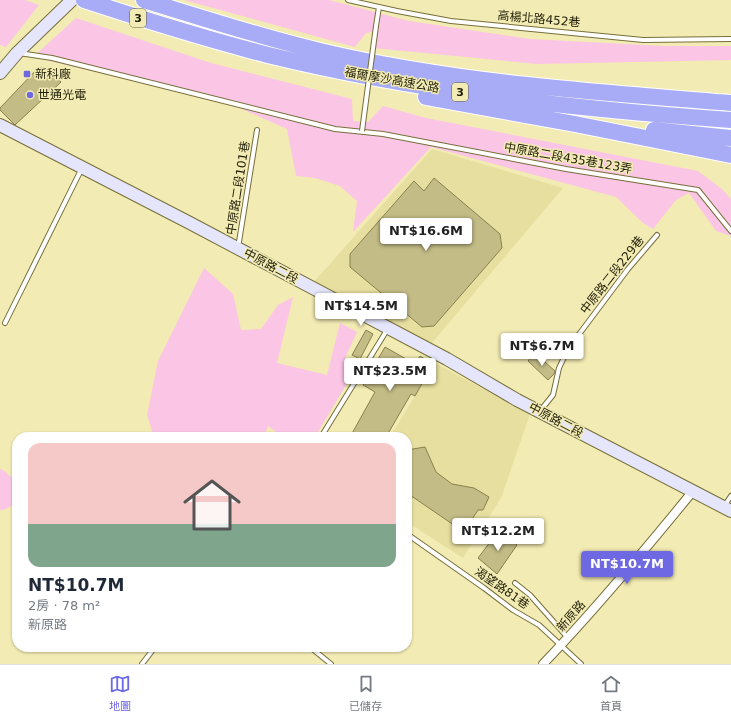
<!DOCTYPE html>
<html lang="zh-TW">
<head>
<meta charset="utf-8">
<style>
  body { margin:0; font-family:"DejaVu Sans","Noto Sans TC",sans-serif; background:#f6f6f7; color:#1f2937; height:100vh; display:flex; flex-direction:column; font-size:15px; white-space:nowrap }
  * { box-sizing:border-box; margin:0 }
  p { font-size:13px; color:#747a83 }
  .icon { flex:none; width:22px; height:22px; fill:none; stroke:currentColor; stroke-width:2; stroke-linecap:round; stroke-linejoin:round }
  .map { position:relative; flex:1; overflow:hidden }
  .details { position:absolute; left:12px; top:432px; width:400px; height:220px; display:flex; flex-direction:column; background:#fff; border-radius:16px; box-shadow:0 1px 3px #0004 }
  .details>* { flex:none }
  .price { position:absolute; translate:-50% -34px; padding:0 9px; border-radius:4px; background:#fff; color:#222; font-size:13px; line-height:26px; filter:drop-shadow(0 1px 2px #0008) }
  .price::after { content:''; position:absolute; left:50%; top:24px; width:12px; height:9px; margin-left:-6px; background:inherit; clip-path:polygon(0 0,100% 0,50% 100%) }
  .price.active { background:#6f68e3; color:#fff }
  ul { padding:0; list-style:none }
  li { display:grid; align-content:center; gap:8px; height:212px; padding:0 16px }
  li span { display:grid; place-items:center; height:124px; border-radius:12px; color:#555 }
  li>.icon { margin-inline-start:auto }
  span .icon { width:72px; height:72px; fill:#fffc; stroke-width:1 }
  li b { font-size:17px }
  .menu { display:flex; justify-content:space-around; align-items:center; height:56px; border-top:1px solid #e0e1e3; background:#fff; font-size:11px; color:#747a83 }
  .menu a { display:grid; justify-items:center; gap:2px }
  .menu .active { color:#6f68e3 }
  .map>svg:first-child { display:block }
  .built { fill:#e7df9f }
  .green { fill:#fbc5e6 }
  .building { fill:#c3bc86; stroke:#88814d }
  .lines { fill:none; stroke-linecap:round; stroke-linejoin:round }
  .lane-casing { stroke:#766f3b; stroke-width:6 }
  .street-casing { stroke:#766f3b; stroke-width:10 }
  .secondary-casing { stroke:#766f3b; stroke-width:14 }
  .highway-casing { stroke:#fff; stroke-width:18 }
  .lane { stroke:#fff; stroke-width:4 }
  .street { stroke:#fff; stroke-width:8 }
  .secondary { stroke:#e5e6fc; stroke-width:12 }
  .highway { stroke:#a8abf5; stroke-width:16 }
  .lane-bridge-casing { stroke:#766f3b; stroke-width:6; stroke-linecap:butt }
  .lane-bridge { stroke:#fff; stroke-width:4 }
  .poi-dot { fill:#6f68e3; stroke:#f2ebb3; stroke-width:1.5 }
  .labels { text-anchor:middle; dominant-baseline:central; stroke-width:3; stroke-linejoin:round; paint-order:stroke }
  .shield { fill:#f2ebb3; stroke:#605c3b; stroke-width:1 }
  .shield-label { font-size:11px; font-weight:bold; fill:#211e08 }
  .street-label { font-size:12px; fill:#211e08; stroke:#f2ebb3 }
  .poi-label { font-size:12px; fill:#211e08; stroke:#f2ebb3; text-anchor:start }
</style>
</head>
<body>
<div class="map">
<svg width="731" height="664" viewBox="0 0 731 664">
  <rect width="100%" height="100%" fill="#f2ebb3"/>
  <path class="built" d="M432,149L563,188L431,344L312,284Z
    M435,363L530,414L501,498L463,558L407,522V437H390Z"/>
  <path class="green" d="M0,0H25L39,5L6,47L0,45Z
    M184,0H329L409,21L530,39L664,46H731V60L537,64L373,48L372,32L366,33L355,47Z
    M76,18L211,63L352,99L353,121L368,122L383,106L426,118L698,171L723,190L731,199V236L716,231L689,193L676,200L653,229L643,223L616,197L431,147L353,232L357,201L340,186L315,178L296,176L287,129L231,104L33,57Z
    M204,268L233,294L241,330L261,329L278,305L293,297L277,363L327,375L340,323L357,332L345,358L358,365L315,437H283L268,426L264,437H154L147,415L158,361Z
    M0,469L3,470L17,482C17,496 18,506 2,510H0Z"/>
  <path class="building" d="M38,68H46L61,82L15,125L0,110V108Z
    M434,178L500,234L502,248L434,326L422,327L350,267V254L414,181L424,191Z
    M366,330L373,334L360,359L352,355Z
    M385,347L415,364L420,356L433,364L415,396L411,394L386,437H350L375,392L363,385Z
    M535,353L555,371L554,374L548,380L528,361Z
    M425,447L436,472L452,484L474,488L489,497L483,510H478L464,532L407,493V450Z
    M500,529L517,545L497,574L478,558Z"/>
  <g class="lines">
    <defs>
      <path id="lane" d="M348,0L397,11L451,21L643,40L731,39
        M376,26L379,7
        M19,53L52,58L335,129L383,134L566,169L698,190L731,231
        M238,248L257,130
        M5,323L82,168
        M540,411L553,395L559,368L568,349L628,269L657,235
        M321,437L387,330
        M725,505L731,496
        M407,534L484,588L513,610L539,625L581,664
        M515,583L530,595L568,638
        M310,647L331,664
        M142,664L155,647"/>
      <path id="street" d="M543,664C596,609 645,550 693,491"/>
      <path id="secondary" d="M0,73L17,53L72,0
        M0,125L188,222L447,359L517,400L731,511"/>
      <path id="highway" d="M84,0C145,20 206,39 268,55C420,92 576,109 731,120
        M144,0C203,18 263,38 324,52C457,83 595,92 731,103
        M426,97L575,124L731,155
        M654,130L731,138"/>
    </defs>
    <use href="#lane" class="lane-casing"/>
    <use href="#street" class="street-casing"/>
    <use href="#secondary" class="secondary-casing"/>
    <use href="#highway" class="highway-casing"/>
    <use href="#lane" class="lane"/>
    <use href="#street" class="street"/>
    <use href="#secondary" class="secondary"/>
    <use href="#highway" class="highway"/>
    <defs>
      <path id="lane-bridge" d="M362,131L376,26"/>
    </defs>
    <use href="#lane-bridge" class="lane-bridge-casing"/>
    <use href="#lane-bridge" class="lane-bridge"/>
  </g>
  <g class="poi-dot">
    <rect x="23" y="70" width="8" height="8" rx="2"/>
    <circle cx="30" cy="95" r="4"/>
  </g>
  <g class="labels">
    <g class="shield">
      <rect x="130" y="9" width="16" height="18" rx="3"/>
      <rect x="452" y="83" width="16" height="18" rx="3"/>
    </g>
    <g class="shield-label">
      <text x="138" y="18">3</text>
      <text x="460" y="92">3</text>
    </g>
    <g class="street-label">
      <text transform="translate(539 19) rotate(5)">高楊北路452巷</text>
      <text transform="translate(392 80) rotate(10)">福爾摩沙高速公路</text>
      <text transform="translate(568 158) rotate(10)">中原路二段435巷123弄</text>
      <text transform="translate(238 188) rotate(-81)">中原路二段101巷</text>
      <text transform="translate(271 266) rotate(28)">中原路二段</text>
      <text transform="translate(612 275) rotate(-52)">中原路二段229巷</text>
      <text transform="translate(556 420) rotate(28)">中原路二段</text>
      <text transform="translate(502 588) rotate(35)">渴望路81巷</text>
      <text transform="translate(571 616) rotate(-49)">新原路</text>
    </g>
    <g class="poi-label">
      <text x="35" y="74">新科廠</text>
      <text x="38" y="95">世通光電</text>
    </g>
  </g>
</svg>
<b class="price" style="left:426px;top:252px">NT$16.6M</b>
<b class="price" style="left:361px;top:327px">NT$14.5M</b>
<b class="price" style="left:542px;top:367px">NT$6.7M</b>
<b class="price" style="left:390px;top:392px">NT$23.5M</b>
<b class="price" style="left:498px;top:552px">NT$12.2M</b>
<b class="price active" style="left:627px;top:585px">NT$10.7M</b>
<section class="details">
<ul>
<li><span style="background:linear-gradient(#f6c9c9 65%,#7fa58c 0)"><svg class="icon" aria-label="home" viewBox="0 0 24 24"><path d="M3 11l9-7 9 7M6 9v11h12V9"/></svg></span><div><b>NT$10.7M</b><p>2房 · 78 m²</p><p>新原路</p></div></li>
</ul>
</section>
</div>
<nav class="menu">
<a class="active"><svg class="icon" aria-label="map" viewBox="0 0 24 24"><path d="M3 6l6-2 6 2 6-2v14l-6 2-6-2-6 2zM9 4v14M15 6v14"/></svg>地圖</a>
<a><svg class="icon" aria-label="saved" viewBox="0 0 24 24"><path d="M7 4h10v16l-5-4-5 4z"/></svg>已儲存</a>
<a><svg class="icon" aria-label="home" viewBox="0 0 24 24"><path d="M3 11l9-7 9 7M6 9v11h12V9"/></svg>首頁</a>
</nav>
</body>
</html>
